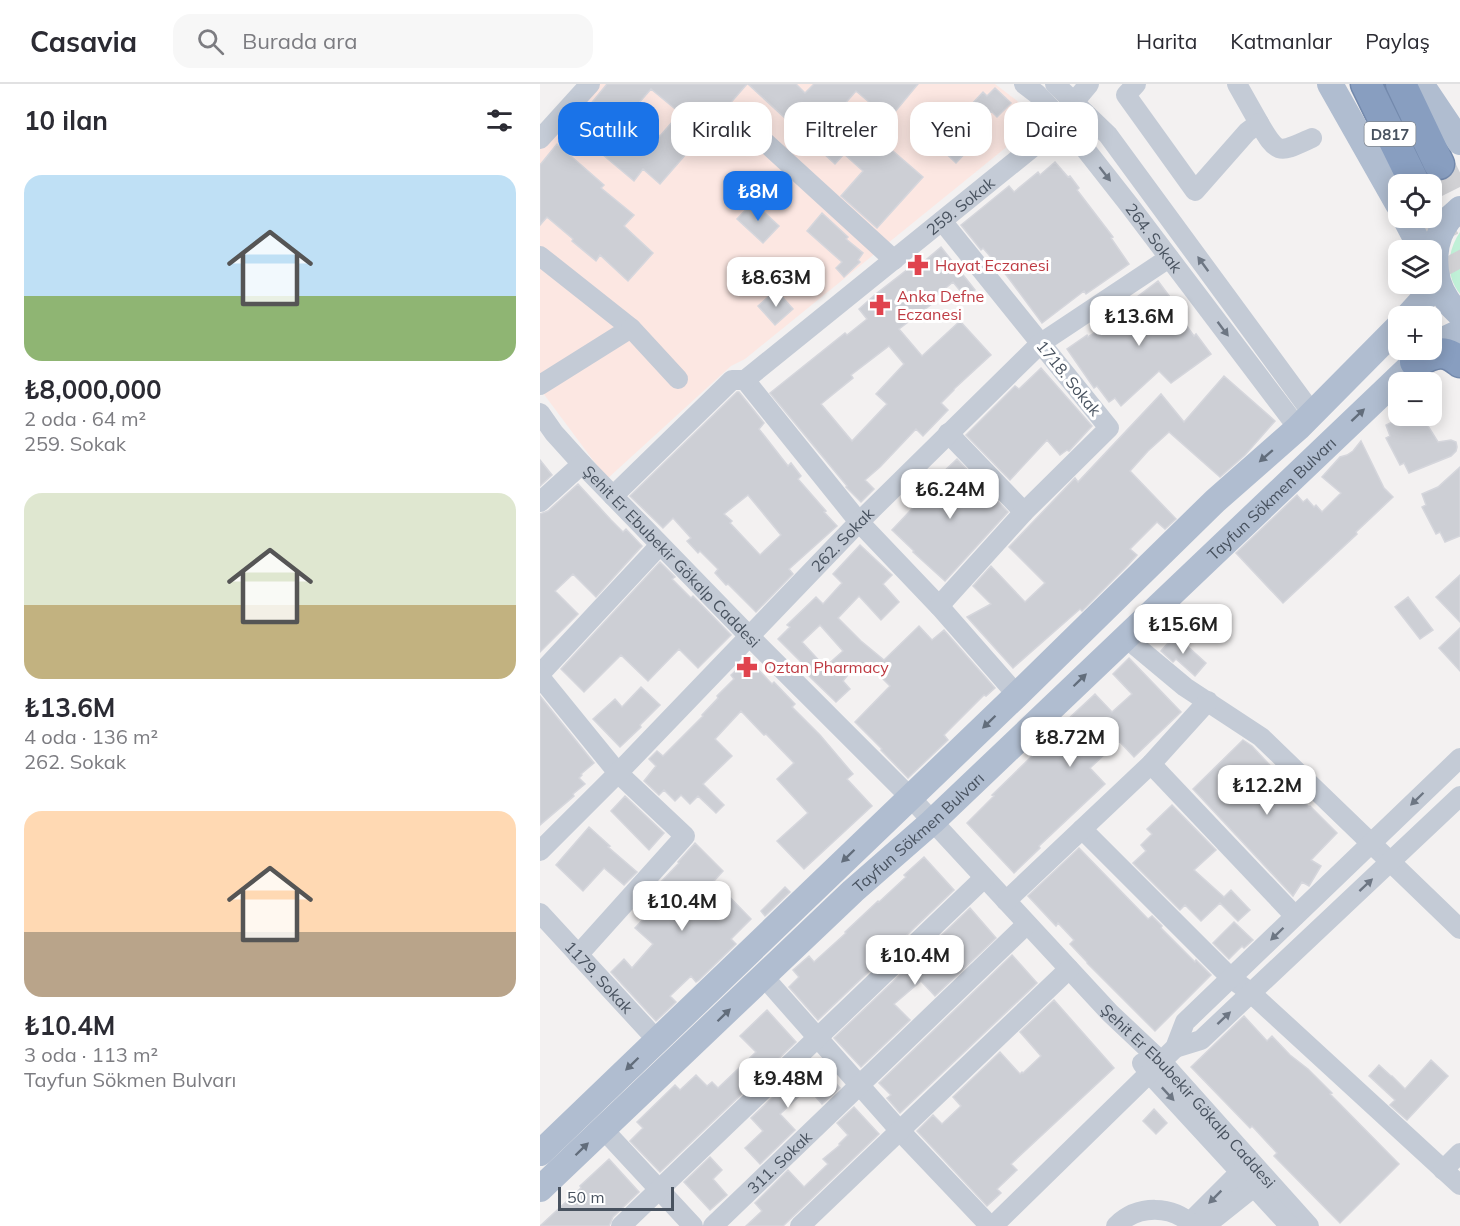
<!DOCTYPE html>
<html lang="tr">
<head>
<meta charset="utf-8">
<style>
  body { margin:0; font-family:Mulish,sans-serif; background:#f7f7f7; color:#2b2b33; height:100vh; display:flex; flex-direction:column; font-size:22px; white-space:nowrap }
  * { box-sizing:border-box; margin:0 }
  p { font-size:20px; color:#7c7c81 }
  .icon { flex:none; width:33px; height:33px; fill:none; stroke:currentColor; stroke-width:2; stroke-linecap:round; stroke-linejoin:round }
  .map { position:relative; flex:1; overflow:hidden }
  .drawer { display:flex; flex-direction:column; background:#fff; width:540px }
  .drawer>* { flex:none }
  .guide { position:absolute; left:18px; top:18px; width:570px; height:54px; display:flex; gap:12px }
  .buttons { position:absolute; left:848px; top:90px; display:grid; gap:12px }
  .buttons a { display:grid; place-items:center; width:54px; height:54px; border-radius:12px; background:#fff; box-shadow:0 3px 15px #0003; font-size:30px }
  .scale { position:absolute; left:18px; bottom:15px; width:116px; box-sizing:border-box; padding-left:6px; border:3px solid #48525f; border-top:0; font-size:16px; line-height:21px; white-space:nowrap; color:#48525f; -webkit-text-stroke:4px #fff; paint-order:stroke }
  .price { position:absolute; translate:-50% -51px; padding:0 14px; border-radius:12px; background:#fff; color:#222; font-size:20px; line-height:39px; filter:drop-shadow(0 2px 3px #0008) }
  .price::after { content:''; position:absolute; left:50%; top:36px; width:18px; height:14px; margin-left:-9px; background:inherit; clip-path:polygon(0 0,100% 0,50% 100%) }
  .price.current { background:#1a73e8; color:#fff }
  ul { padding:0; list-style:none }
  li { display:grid; align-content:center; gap:12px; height:318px; padding:0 24px }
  li span { display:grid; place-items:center; height:186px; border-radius:18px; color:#555 }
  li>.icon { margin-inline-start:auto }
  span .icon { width:108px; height:108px; fill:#fffc; stroke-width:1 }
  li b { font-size:26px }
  h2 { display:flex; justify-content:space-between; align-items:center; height:72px; padding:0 24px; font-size:26px }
  .chip { padding:0 21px; border-radius:18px; background:#fff; box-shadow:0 3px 15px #0003; font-size:21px; line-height:54px }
  .chip.current { background:#1a73e8; color:#fff }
  header { display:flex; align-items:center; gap:36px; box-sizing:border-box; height:84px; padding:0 30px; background:#fff; border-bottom:2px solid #e1e1e2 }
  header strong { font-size:28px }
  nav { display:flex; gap:33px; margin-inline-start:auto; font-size:21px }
  .search { width:420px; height:54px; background:#f7f7f7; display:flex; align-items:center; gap:15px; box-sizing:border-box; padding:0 21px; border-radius:18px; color:#7c7c81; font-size:22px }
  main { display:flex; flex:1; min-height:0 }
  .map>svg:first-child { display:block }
  .medical { fill:#fce7e2 }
  .green { fill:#c0f0d7 }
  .building { fill:#cdcfd5; stroke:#d5d6dc; stroke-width:1.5; fill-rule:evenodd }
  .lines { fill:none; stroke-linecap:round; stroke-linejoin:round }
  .highway-tunnel { stroke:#d1d1d4; stroke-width:30; stroke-dasharray:30 15; stroke-linecap:butt }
  .highway-casing { stroke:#7389ac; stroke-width:33 }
  .minor { stroke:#c4cbd6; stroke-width:20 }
  .major { stroke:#b0bdd0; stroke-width:26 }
  .highway { stroke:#889ec0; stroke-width:30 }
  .oneway { fill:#6d7683 }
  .oneway2 { fill:#626d7b }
  .labels { text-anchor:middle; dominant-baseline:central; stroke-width:6; stroke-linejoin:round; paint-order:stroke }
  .shield { fill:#fff; stroke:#7f868f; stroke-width:1.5 }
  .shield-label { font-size:15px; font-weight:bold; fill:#48525f }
  .street-label { font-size:16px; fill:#48525f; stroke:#fff }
  .health-label { font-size:16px; fill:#be3a42; stroke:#fff; text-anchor:start }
</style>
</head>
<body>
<header>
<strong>Casavia</strong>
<div class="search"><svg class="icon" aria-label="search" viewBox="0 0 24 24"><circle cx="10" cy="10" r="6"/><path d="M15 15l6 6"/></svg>Burada ara</div>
<nav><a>Harita</a><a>Katmanlar</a><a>Paylaş</a></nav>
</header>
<main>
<section class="drawer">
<h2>10 ilan<svg class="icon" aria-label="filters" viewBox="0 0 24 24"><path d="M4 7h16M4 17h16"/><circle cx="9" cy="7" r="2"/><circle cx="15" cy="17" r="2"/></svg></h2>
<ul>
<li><span style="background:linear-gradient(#bfe0f5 65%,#8fb573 0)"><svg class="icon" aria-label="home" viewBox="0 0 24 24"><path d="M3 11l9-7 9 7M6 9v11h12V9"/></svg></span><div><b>₺8,000,000</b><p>2 oda · 64 m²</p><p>259. Sokak</p></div></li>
<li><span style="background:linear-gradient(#dfe7d0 60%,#c2b280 0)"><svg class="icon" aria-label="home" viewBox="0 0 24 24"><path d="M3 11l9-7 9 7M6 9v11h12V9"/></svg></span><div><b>₺13.6M</b><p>4 oda · 136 m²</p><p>262. Sokak</p></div></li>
<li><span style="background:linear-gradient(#ffd9b3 65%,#b9a48a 0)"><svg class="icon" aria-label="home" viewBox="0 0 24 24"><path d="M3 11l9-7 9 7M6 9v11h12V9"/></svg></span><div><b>₺10.4M</b><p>3 oda · 113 m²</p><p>Tayfun Sökmen Bulvarı</p></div></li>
</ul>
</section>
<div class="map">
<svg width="920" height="1142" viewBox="0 0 920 1142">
  <rect width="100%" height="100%" fill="#f3f1f1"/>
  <path class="medical" d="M43,0H455L501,35L205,275L191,282L67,395L0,305V48Z"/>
  <path class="green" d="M920,148V210C905,191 907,167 920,148Z"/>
  <path class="building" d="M67,0H207L120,100L103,85L94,97L31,44ZM111,5L140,29L120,52L91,28Z
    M208,0H256L265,9L274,0H378L349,35L316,7L295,31L322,56L341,35L357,49L346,61L383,93L337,144L301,112L323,87L304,70L295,80Z
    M455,4L471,19L457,33L451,27L445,34L431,21L443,8L447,12Z
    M406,24L424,42L417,49L431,63L416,79L396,60L401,55L388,43Z
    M17,60L64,101L61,104L94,131L84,142L113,169L88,197L60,171L56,177L32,157L33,155L7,133L0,141V81Z
    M515,78L528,93L530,92L539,104L537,106L573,153L571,154L589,180L546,210L544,207L502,239L467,192L443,164L441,166L421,141L469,102L474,108L498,88L500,91Z
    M213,118L239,142L223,159L197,135Z
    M282,129L308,153L306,155L323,169L318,176L320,178L304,193L296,184L302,178L267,147Z
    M401,163L435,206L426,214L413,198L395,213L397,216L359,245L382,272L420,237L451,271L414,305V306L401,319L408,326L383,352L376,345L340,383L325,396L334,405L321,418L306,403L307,402L230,309L305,249L307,251L327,235L319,225L337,209L372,182L374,186ZM349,262L364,280L336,310L347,320L312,357L281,320L313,294L311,291Z
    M618,197L639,225L636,227L654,252L656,250L671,270L631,299L619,287L581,322L575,314L569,318L557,302L554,304L527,265L547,251L548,253L579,233L576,229Z
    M236,206L253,225L235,241L218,222Z
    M501,284L552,342L529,367L527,366L520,371L507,356L470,396L426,351L475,302L479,305Z
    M684,292L735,337L705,371L680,393L629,348L608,367L590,387L636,435L625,445L617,438L590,465L597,471L588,481L542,527L540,525L473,584L427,533L451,520L433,502L451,482L485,518L505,499L469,463L535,394L538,398L621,310L644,338Z
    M197,308H199L224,339L219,345L248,382L251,379L261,392L258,395L286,427L284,428L297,442L249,485L253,490L216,528L188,500L186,501L175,489L178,485L160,467L158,469L147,457L151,454L133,434L123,444L90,412ZM208,411L241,451L220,471L190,439L192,437L184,430Z
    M864,332H899L888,342L898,358L911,356L916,358L917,363L916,367L911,372L869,389L864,379L860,381L846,354L850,352L846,341Z
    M821,357L844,404L853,413L816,448L817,450L743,519L696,469L757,411L763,418L767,415L774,423L776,421L782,428L801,409L782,393L800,373L807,371L813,367Z
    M417,375L468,428L405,497L373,468L374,467L352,446L387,409L384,406Z
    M0,376L12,391L0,402Z
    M920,383V452L905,458L900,448L896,450L882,423L886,421L882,410L898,403Z
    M38,400L71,436L83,448L86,445L102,462L56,513L33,490L15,507L38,530L0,568V430L8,427Z
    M320,461L352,491L343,500L359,518L341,536L319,512L298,534L321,557L344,576L379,542L392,556L404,546L455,604L446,612L444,611L404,651L408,656L368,694L341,666L342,665L315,638L350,602L329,581L325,585L318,578L303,597L310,605L296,618L271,594L260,582L263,580L238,555L250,543L247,541L276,513L283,520L302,499L293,490ZM280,541L303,567L285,583L262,558Z
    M120,478L135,493L132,495L151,514L153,512L191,551L158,584L139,565L108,597L81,571L44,608L21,585Z
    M920,491V538L896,513Z
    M868,513L893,546L880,555L855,523Z
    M920,544V587L899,564Z
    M635,551L666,579L655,592L636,575L633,578L621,567Z
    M589,574L641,628L594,673L579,657L550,684L565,700L499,762L500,764L474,789L427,739L454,712L452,711L527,638L526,637L555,610L572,628L592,610L573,590Z
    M208,575L232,600L234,598L255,620L252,623L280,651L313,690L307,695L332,722L264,785L237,757L268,729L237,695L254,679L226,650L224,651L201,627L175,655L192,672L163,700L184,721L176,729L158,712L150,720L141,711L135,717L124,706L119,711L104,697L116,682L109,675L117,667L123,672L163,632L162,631L178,614L177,612L194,595L191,591Z
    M101,603L120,621L100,641L101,643L80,663L53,635L75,615L82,623Z
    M0,612L54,679L41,690L42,691L39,694L45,700L33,710L34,712L0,741Z
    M703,656L712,662L769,723L770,722L797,749L771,776L781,782L769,802L762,798L753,812L653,705Z
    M85,712L124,749L109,766L71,727Z
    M632,721L676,766L654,786L684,813L691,806L710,826L698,837L680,819L661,837L645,821L640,826L593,779L606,767L601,761L612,750L607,745Z
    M49,743L70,762L68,763L97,788L84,801L64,784L43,807L16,781Z
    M155,759L183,787L174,797L211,835L191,855L196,860L159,896L156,898L151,892L130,912L136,918L116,937L71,888L84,875L92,884L113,860L95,844L107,831L98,822L139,779L138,778Z
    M539,764L608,835L612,832L622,842L621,844L655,878L656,876L671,891L615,947L547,879V878L530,860L534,856L518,839L516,842L488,812Z
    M384,773L414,806L278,936L249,903L259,893L253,886L269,872L274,878L306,849L305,848L338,817L339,818L366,793L364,791Z
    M245,803L250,808L225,832L221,827Z
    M430,824L456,854L395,912L381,897L354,920L370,936L321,983L294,954Z
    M694,838L713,856L704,864L702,862L689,875L673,859Z
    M472,871L497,899L360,1029L347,1014L351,1011L339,999Z
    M514,916L574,984L471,1080L477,1086L457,1105L461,1109L447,1122L377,1047L393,1031L402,1040L421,1022L413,1013L460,968L480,990L482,988L483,989L501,972L480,948Z
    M227,926L256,958L120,1088L90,1057L103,1044L97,1038L135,1001L140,1006L156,991L167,1002L172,998L178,1004L216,968L200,952Z
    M704,932L727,957L732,952L750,971L768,985L792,1009L790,1010L859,1080L800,1139L734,1072L737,1069L712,1042L710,1044L651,983Z
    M273,975L300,1004L282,1020L268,1004L240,1030L255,1046L220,1080L205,1064L223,1047L211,1034Z
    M891,976L908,992L867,1036L850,1021L855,1016L829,992L839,981L851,992H852L865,1005Z
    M314,1023L339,1050L243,1142H206L222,1127L215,1119L248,1086L264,1103L288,1080L283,1075L300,1061L299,1060L308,1051L297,1039Z
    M614,1025L627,1039L616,1050L603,1037Z
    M170,1073L182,1086L173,1095L187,1111L170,1126L144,1098Z
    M69,1075L99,1108L73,1133L69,1142H0L41,1104L40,1102Z"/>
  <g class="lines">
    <path class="highway-tunnel" d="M899,80L920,122
      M891,130L920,185"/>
    <defs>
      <path id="highway" d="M826,0L875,100
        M861,0L899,80
        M875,278C893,270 903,263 920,278"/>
    </defs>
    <use href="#highway" class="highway-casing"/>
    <g class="minor">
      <path id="s1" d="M484,0L497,10L524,38L590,122L758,344"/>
      <path d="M515,0L568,51L772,329"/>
      <path d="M596,0L586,11L655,107L707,48L719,39L697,0"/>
      <path d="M719,39C738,72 739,69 772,54"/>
      <path d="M216,50L354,176"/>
      <path d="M0,55L50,0"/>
      <path d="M0,172L91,244L0,301"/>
      <path d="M91,244L138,295"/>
      <path d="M205,296L319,438L399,522L477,611"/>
      <path id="s2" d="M0,329L14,349L42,380L209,552L370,713L570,929L622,978L769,1142"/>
      <path d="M408,349L484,428"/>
      <path id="s3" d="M73,412L192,296H205L524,38L534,18L549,0"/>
      <path d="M0,418L42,380"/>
      <path d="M399,522L484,428L569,344L402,137"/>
      <path d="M585,553L645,603L721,653L920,845"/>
      <path d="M0,590L120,461"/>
      <path d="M0,593L78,689L145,752L38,871"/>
      <path d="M611,680L755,832"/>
      <path d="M542,745L691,894L711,909L920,1101"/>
      <path id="s4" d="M0,767L78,689L319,438L501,259L629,174"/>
      <path d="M466,817L611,680L668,617"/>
      <path id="s5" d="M0,829L117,956"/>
      <path d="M224,893L360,1047L450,1142"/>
      <path d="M635,964L661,956L920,712"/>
      <path d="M602,979L610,990L750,1142"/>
      <path d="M63,1045L153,1142"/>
      <path d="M903,1086L920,1069"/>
      <path d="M650,1138L700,1088"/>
      <path d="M81,1142L444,794"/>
      <path id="s6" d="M173,1142L487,840"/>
      <path d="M260,1142L529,885"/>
      <path d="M453,1142L635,964L645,938L920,674"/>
      <path d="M576,1142C598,1120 632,1121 654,1142"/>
      <path d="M665,1142L714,1103"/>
    </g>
    <g class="major">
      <path d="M790,0L858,120"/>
      <path d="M881,0L920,58"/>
      <path d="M920,125C917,128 912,132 909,135C891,157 891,193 907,216C910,221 916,226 920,230"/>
      <path d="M865,134L882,166"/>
      <path d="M868,232L898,199L891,185"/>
      <path d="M0,1069L477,611L675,417L758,344L858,243"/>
      <path id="s7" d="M0,1105L313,807L392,738L875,278L905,255L920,248"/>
    </g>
    <use href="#highway" class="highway"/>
  </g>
  <defs><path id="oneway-solid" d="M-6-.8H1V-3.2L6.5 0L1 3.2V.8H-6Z" transform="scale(1.5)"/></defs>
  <g class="oneway">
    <use href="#oneway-solid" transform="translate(565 90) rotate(52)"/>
    <use href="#oneway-solid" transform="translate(663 180) rotate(-126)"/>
    <use href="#oneway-solid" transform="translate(683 245) rotate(53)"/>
    <use href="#oneway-solid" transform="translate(877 715) rotate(136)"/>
    <use href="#oneway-solid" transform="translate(826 801) rotate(-43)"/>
    <use href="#oneway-solid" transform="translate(737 850) rotate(136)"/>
    <use href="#oneway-solid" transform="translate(684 934) rotate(-43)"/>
    <use href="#oneway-solid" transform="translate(628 1010) rotate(47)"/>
    <use href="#oneway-solid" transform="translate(675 1113) rotate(135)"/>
  </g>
  <g class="oneway2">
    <use href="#oneway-solid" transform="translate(818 331) rotate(-43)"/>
    <use href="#oneway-solid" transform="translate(726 372) rotate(139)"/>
    <use href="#oneway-solid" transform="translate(540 596) rotate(-44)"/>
    <use href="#oneway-solid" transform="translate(449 638) rotate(136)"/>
    <use href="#oneway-solid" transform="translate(308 772) rotate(136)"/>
    <use href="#oneway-solid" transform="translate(184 931) rotate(-44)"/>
    <use href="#oneway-solid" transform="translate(92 980) rotate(136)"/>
    <use href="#oneway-solid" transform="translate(42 1065) rotate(-44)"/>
  </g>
  <defs>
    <symbol id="pharmacy-bare" viewBox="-9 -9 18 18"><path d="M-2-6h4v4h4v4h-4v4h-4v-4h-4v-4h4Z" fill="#e0444e" stroke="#fff" stroke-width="2.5" paint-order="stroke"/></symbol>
  </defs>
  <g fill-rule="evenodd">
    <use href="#pharmacy-bare" x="363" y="166" width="30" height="30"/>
    <use href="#pharmacy-bare" x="325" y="206" width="30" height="30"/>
    <use href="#pharmacy-bare" x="192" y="568" width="30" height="30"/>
  </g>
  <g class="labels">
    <rect class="shield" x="824.5" y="38" width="51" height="24" rx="4.5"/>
    <g class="shield-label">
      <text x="850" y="50">D817</text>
    </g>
    <g class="street-label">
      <text stroke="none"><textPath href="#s3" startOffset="456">259. Sokak</textPath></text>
      <text stroke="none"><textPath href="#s1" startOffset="202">264. Sokak</textPath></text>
      <text transform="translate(529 294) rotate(51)">1718. Sokak</text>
      <text stroke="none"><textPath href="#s7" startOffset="1006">Tayfun Sökmen Bulvarı</textPath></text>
      <text stroke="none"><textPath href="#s4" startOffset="434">262. Sokak</textPath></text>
      <text stroke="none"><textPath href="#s2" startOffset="195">Şehit Er Ebubekir Gökalp Caddesi</textPath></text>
      <text stroke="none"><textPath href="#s7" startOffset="520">Tayfun Sökmen Bulvarı</textPath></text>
      <text stroke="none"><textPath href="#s5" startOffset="87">1179. Sokak</textPath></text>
      <text stroke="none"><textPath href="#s2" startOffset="942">Şehit Er Ebubekir Gökalp Caddesi</textPath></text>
      <text stroke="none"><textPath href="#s6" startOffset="92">311. Sokak</textPath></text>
    </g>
    <g class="health-label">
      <text x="395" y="181">Hayat Eczanesi</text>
      <text x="357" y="212">Anka Defne<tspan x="357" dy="18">Eczanesi</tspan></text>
      <text x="224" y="583">Oztan Pharmacy</text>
    </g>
  </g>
</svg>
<div class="buttons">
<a><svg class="icon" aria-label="locate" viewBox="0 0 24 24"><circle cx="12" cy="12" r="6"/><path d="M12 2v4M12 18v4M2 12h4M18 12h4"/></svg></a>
<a><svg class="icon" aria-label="layers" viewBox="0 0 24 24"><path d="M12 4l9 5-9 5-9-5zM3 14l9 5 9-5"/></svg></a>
<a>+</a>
<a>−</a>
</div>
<div class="scale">50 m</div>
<b class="price current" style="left:218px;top:138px">₺8M</b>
<b class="price" style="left:236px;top:224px">₺8.63M</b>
<b class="price" style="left:599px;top:263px">₺13.6M</b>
<b class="price" style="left:410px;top:436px">₺6.24M</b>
<b class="price" style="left:643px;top:571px">₺15.6M</b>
<b class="price" style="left:530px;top:684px">₺8.72M</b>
<b class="price" style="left:727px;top:732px">₺12.2M</b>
<b class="price" style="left:142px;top:848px">₺10.4M</b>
<b class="price" style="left:375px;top:902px">₺10.4M</b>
<b class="price" style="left:248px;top:1025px">₺9.48M</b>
<div class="guide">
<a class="chip current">Satılık</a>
<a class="chip">Kiralık</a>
<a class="chip">Filtreler</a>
<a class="chip">Yeni</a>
<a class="chip">Daire</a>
</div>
</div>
</main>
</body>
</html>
